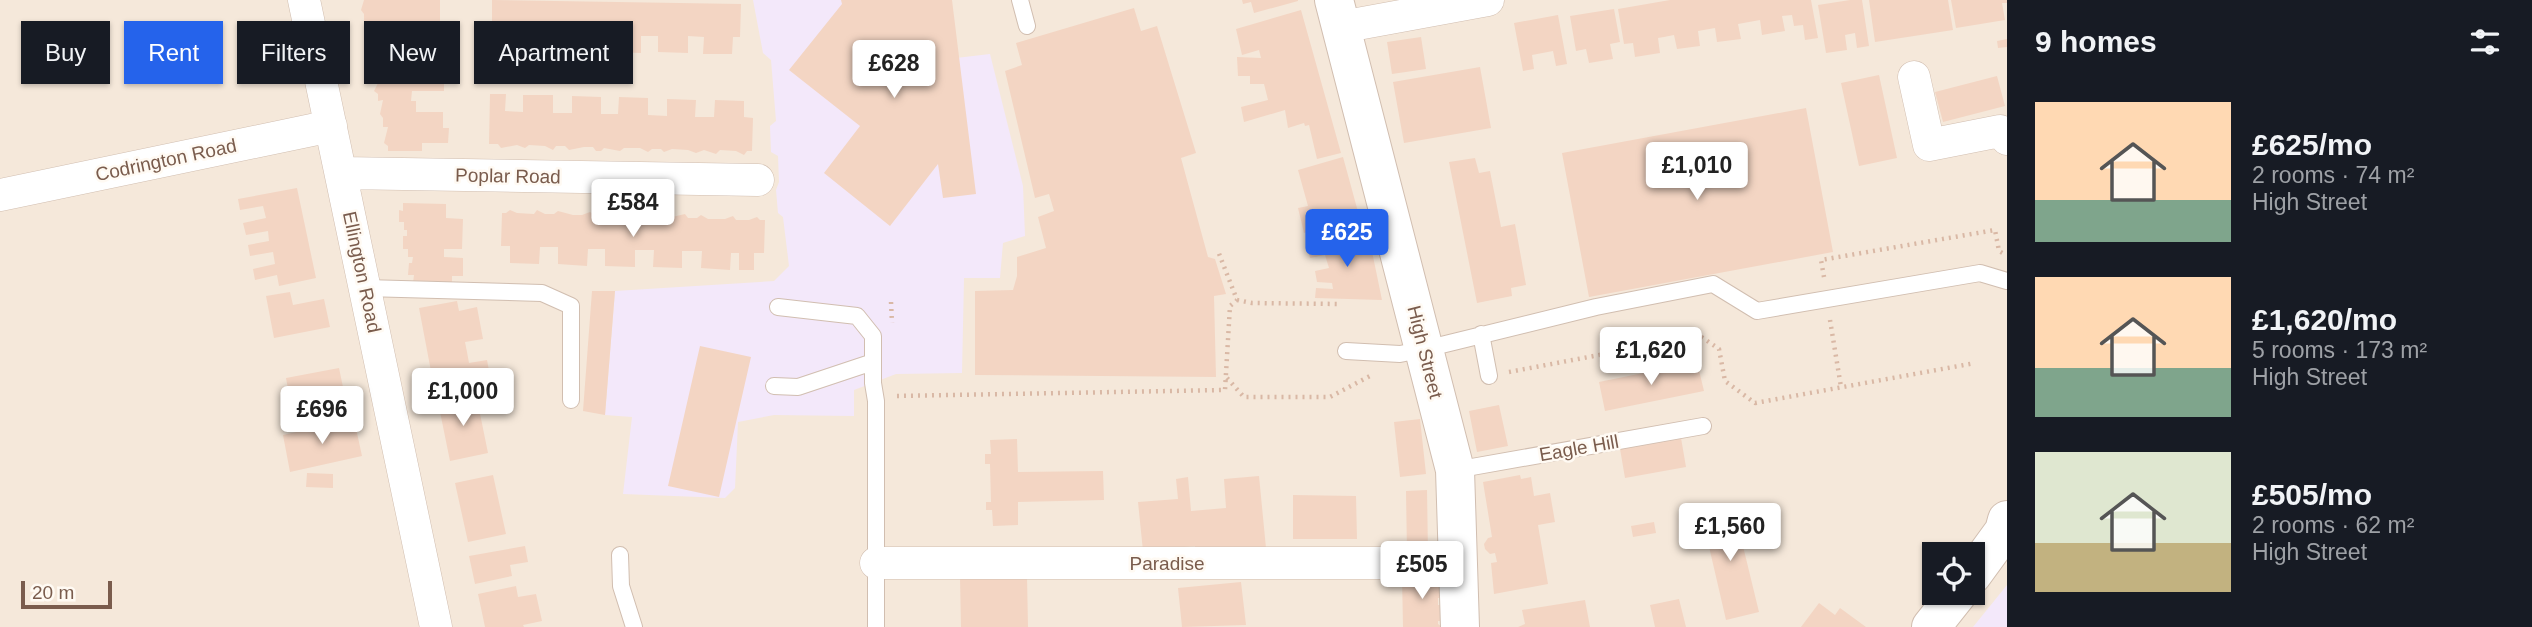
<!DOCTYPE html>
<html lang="en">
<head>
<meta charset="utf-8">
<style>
  body { margin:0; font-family:Arial,sans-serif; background:#20242c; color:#f1f3f6; height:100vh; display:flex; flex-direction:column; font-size:26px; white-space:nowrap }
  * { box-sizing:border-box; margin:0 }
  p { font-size:23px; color:#9ea1a6 }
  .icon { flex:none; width:38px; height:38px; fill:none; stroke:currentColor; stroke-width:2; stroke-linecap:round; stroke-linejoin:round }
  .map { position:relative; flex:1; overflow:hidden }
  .details { display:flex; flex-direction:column; background:#171b24; width:525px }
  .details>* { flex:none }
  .hud { position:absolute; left:21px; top:21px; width:665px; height:63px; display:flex; gap:14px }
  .tools { position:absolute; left:1922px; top:542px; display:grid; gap:14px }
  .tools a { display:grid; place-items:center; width:63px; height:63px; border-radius:0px; background:#171b24; box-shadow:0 2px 5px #0004; font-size:35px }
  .scale { position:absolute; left:21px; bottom:18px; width:91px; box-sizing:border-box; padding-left:7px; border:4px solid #7a5c4d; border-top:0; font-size:19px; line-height:24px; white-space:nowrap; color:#7a5c4d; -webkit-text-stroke:5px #fffaf3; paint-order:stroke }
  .price { position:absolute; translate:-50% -60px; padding:0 16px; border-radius:7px; background:#fff; color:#222; font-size:23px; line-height:46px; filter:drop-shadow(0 2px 4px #0008) }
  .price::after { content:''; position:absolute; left:50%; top:42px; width:21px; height:16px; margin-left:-10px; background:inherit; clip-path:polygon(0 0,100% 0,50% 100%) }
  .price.on { background:#2563eb; color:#fff }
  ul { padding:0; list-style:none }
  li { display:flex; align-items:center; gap:21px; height:175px; padding:0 28px }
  li span { display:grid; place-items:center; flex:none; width:196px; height:140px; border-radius:0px; color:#555 }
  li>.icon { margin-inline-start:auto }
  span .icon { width:84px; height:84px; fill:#fffc; stroke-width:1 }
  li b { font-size:30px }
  h2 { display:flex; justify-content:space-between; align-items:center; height:84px; padding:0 28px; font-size:30px }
  .pill { padding:0 24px; border-radius:0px; background:#171b24; box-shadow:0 2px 5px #0004; font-size:24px; line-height:63px }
  .pill.on { background:#2563eb; color:#fff }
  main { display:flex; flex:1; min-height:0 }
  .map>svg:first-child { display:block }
  .residential { fill:#f5e8da; fill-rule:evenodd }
  .education { fill:#f3e8fa }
  .building { fill:#f3d5c3 }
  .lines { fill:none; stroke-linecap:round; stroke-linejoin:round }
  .service-casing { stroke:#d1beb0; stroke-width:18 }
  .minor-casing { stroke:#d1beb0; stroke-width:33 }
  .tertiary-casing { stroke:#d1beb0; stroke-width:40 }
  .path { stroke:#d9b8a5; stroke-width:4.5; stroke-dasharray:2 5; stroke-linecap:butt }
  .service { stroke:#fff; stroke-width:16 }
  .minor { stroke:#fff; stroke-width:32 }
  .tertiary { stroke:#fff; stroke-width:38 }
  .labels { text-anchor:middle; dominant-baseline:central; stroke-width:5; stroke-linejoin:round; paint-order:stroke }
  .street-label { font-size:19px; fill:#7a5c4d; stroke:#fffaf3 }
</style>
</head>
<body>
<main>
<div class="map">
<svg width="2007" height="627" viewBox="0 0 2007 627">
  <rect width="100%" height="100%" fill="#fdf6ec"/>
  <path class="residential" d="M0,0H2007V627H0ZM1934,555H1972V593H1934Z"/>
  <path class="education" d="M753,0H947L956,58L990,54L1023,186L1025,236L1003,243L1000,278H964L962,373L896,374L854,390V416L774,415L738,422L735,488L725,498L623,494L632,417L605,415L615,291L774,281L789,266L783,217L778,213L776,190L779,182L778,156L771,152L770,126L776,121L771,60L763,53Z
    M2007,585V627H1973Z"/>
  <path class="building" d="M364,0H440V22H433V43H400V50H406V59L439,60V75L444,76V91H412L411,101H416V112H443V128H449L448,143H422V151H388V146L384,143L388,127H383V118L380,114L383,100L378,101V94L374,91L378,83V75L372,74L373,66L369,62L373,49H369V42L365,39L369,31V23L364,22V14L361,10Z
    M492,0L741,4L740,37H733L732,54H703L704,37L688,36V53L658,52V36H641V53L612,52L613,35H596V51H567V34H551V51L521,50L522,34L506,33V50H492Z
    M841,0H952L976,194L943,198L938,164L890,226L824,173L860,126L789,70L842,4Z
    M1242,0H1298V1L1254,13L1251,2L1243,4Z
    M1670,0H1811L1818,38L1805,40L1803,25L1794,26L1792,15L1782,16L1785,31L1762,35L1760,20L1738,24L1741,39L1717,42L1715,28L1698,31L1700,46L1677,49L1674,35L1664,37L1658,38L1660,53L1635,57L1633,43L1624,44L1618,9Z
    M1850,0H1862L1869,46L1857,48L1855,33L1845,35L1847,50L1826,53L1818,5Z
    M1869,0H1948L1953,30L1875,42Z
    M1951,0H2007V3H2002L2005,20L1956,28Z
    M1134,8L1141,31L1157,26L1196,153L1181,158L1208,257L1215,259L1226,294L1214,296L1216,377L975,375V291L1013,290L1017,276V257L1046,248L1038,217L1054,211L1049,194L1035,198L1005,71L1022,65L1016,43Z
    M1614,9L1620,42L1610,44L1613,59L1589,63L1586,49L1576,51L1570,16Z
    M1301,10L1341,153L1317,159L1309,125L1305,126L1304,123L1288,128L1285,110L1244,122L1241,107L1268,100L1264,84H1250V76H1238L1237,57L1261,58L1259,50L1242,55L1236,29Z
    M1558,15L1567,64L1556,66L1553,51L1532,55L1534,69L1523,71L1514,23Z
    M1421,37L1426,69L1392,74L1387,42Z
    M2007,39V47L1998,48L1997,41Z
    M1480,67L1491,128L1404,143L1393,82Z
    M1879,75L1897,158L1859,166L1841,83Z
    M1997,76L2005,106L1943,122L1935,92Z
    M490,94H506L505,111L523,112V95H553V113H572V96L601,97V114H618L619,97L648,98V115L667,116V99L696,100L695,117H714L715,100L744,101V117L753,118L752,151H747L744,155L736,151L720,150L716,154L704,150L696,153L688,150L672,149L664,152L661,149H652L648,152L640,148H624L620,151L604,148L601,151H596L593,147H584L569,150L565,146H556L553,150L545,146L529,145L525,148L517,145L501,148L498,144H489Z
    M1806,108L1833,252L1589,297L1562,153Z
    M1343,157L1363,230L1318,242L1314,230L1304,233L1298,208L1308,206L1298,170Z
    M1475,158L1479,173L1490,171L1501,227L1515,224L1526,285L1511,288L1512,296L1477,303L1449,162Z
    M297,188L316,278L279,286L277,275L255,280L253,269L275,264L273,252L250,256L248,245L269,241L268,231L246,235L243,223L266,218L263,206L240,210L238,199Z
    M403,203L446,204V218L463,219L462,249H444V257L463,258V276H452V283H413L414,275H408L409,263H412L413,257H408V249H403V236H407V230H404V222H399V210L403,211Z
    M510,210L517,213L534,214L537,210L545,214H554L558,211L573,215H582L590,212L597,216L605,212H609L612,216H629L633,213L640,216L649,217L653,214L668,218L685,214L688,218H697L701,215L708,219H725L733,216L736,220H749L757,217L760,220H765L764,253H754V270H739V253H731L730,270L701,268L702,251H682V268L653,267L654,250H635V267L605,266V249H588L587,266L558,264V247H540L539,264L510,263V246H501L502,213H506Z
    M1368,232L1382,300L1315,298L1316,288L1333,289L1332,283L1317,282L1315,271L1329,268L1325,255L1310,258L1307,245Z
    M592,291H615L605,415L583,411Z
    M290,292L293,305L324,299L330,327L274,338L266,296Z
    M457,301L459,311L477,307L483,339L465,342L467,352L469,363L487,360L490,376L434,387L419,308Z
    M700,346L751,357L719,497L668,486Z
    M1697,362L1704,391L1605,411L1599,382Z
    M339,368L348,411L291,423L287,402L308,398L305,386L288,389L286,378Z
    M476,394L488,453L450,461L438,402Z
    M1499,405L1508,446L1477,452L1469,411Z
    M354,419L362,456L290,472L283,435Z
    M1420,419L1426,474L1400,477L1394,422Z
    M1680,432L1686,467L1625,478L1619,443Z
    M1017,439L1018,472L1103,471L1104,500L1018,502V525L993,526L992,510H986V502H991L990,464H985V454H991L990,440Z
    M307,473L333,474V488L306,487Z
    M493,475L506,534L468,542L455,483Z
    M1520,475L1521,479L1531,477L1534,496L1550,493L1555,522L1538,525L1548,584L1494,594L1491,563L1497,562L1495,553L1490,554L1485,549L1484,544L1488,538L1492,537L1483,482Z
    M1259,476L1266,548L1195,553V546L1143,551L1138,502L1178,499L1176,479L1188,477L1191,511L1226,508L1224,479Z
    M1427,490L1428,553H1407L1406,491Z
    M1293,495L1356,496L1357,539H1293Z
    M1733,505L1759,612L1726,620L1701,512Z
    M1654,522L1656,533L1633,537L1631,526Z
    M525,546L528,562L510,565L512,576L475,584L469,556Z
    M1027,576L1028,627H961L960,577Z
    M1402,576H1444V598H1438V605H1442L1443,621H1438V624L1442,627H1403Z
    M1241,582L1246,625L1182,627L1178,588Z
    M516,586L518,597L536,594L542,621L523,625L524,627H485L478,594Z
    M1679,599L1686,627H1655L1650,605Z
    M1585,600L1590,627H1518L1525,624L1522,610Z
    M1819,603L1835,615L1840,608L1866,627H1801Z"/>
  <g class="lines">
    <defs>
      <path id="service" d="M1020,0L1027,26
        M365,288L542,293L571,306V400
        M778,307L857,316L873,336V383L876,401V627
        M1481,334L1489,376
        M1346,351L1400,354L1425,349L1596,307L1713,284L1757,311L1980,273L2007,281
        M774,386L798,387L873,362
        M1455,470L1703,426
        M620,555L621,586L634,627"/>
      <path id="minor" d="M304,0L436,627
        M1341,27L1488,0
        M1914,77L1929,145L2000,131L2007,139
        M342,173L758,180
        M0,195L331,126
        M876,563H1458"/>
      <path id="tertiary" d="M1334,0L1455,470L1460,627
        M1972,575L2004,531L2007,520
        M1931,627L1958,593"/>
    </defs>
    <use href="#service" class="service-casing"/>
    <use href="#minor" class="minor-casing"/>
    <use href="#tertiary" class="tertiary-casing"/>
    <path class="path" d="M1824,277L1821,260L1995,230L1999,251L2006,255
      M1237,300L1252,303L1340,304
      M891,302L892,323
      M1830,320L1841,387
      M1509,372L1700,336L1719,349L1725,381L1755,403L1975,363
      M1227,378L1244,397H1330L1370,376
      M897,396L1225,390L1230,306L1237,300L1218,251"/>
    <use href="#service" class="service"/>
    <use href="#minor" class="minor"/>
    <use href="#tertiary" class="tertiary"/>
  </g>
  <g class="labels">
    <g class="street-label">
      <text transform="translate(166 160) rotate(-12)">Codrington Road</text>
      <text transform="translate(508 176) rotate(1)">Poplar Road</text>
      <text transform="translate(362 272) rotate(78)">Ellington Road</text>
      <text transform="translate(1425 352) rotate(76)">High Street</text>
      <text transform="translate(1579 448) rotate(-10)">Eagle Hill</text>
      <text x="1167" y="563">Paradise</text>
    </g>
  </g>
</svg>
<div class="tools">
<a><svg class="icon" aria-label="locate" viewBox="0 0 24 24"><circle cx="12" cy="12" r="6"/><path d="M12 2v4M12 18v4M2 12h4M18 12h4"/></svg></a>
</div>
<div class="scale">20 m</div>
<b class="price" style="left:894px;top:100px">£628</b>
<b class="price" style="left:1697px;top:202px">£1,010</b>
<b class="price" style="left:633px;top:239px">£584</b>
<b class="price on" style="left:1347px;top:269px">£625</b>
<b class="price" style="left:1651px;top:387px">£1,620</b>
<b class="price" style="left:463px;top:428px">£1,000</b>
<b class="price" style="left:322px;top:446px">£696</b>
<b class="price" style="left:1730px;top:563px">£1,560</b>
<b class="price" style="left:1422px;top:601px">£505</b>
<div class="hud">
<a class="pill">Buy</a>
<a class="pill on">Rent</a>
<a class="pill">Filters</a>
<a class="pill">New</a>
<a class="pill">Apartment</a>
</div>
</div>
<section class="details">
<h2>9 homes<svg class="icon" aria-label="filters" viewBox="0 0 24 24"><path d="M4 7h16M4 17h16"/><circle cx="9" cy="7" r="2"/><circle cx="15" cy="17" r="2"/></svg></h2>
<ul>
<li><span style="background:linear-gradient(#ffd9b3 70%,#7fa58c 0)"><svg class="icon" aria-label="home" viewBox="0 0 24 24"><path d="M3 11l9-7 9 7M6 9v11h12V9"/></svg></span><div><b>£625/mo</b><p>2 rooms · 74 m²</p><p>High Street</p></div></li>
<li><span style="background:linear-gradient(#ffd9b3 65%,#7fa58c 0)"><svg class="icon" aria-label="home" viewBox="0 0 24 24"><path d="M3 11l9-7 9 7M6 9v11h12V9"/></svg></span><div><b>£1,620/mo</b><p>5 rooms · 173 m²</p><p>High Street</p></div></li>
<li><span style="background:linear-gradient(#dfe7d0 65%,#c2b280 0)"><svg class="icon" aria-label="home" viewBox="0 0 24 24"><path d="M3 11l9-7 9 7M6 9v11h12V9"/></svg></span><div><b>£505/mo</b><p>2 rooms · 62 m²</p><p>High Street</p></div></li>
</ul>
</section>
</main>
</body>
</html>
